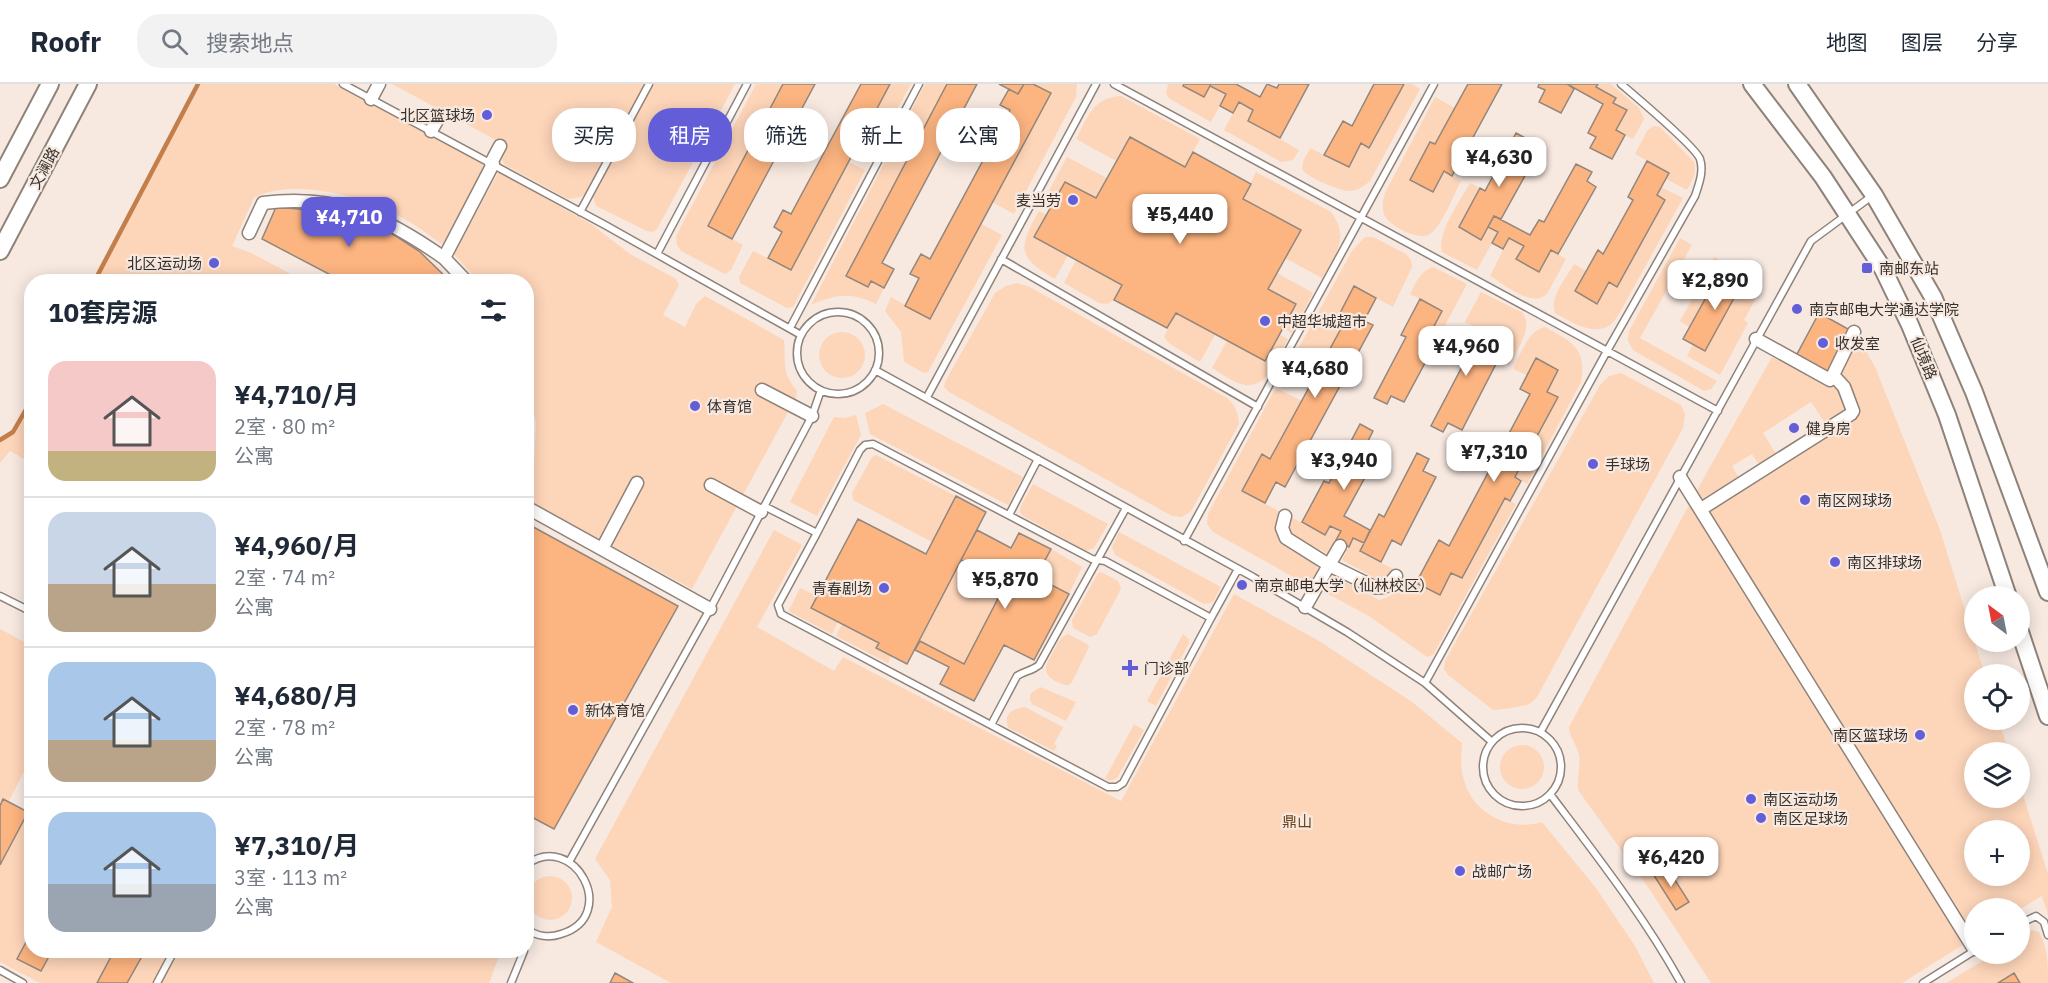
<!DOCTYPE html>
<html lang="zh">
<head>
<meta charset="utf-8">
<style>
  body { margin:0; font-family:"IBM Plex Sans","Noto Sans SC",sans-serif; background:#f2f2f3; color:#1f2937; height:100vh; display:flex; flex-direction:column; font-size:22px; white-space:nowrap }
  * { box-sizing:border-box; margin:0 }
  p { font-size:20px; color:#747a83 }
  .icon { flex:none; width:33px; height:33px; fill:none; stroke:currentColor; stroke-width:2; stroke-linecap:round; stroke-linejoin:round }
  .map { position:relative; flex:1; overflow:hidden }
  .side { position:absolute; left:24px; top:190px; width:510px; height:684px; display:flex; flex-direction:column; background:#fff; border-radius:24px; box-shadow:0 3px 15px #0003 }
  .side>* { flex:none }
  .hud { position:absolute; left:552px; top:24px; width:570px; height:54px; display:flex; gap:12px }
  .needle { width:39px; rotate:328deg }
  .fabs { position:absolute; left:1964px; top:502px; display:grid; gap:12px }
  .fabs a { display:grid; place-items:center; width:66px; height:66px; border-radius:50%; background:#fff; box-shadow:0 3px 15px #0003; font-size:30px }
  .price { position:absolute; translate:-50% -51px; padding:0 14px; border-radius:12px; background:#fff; color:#222; font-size:20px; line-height:39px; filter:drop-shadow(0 2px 3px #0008) }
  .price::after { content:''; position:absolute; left:50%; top:36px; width:18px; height:14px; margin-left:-9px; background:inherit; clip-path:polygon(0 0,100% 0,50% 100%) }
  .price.active { background:#635ed7; color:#fff }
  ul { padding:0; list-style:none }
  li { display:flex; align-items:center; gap:18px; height:150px; padding:0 24px }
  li+li { border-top:2px solid #e0e1e3 }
  li span { display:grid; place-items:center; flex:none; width:168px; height:120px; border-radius:18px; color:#555 }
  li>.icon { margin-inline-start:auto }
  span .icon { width:72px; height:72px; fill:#fffc; stroke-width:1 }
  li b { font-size:26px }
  h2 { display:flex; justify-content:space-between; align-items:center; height:72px; padding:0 24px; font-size:26px }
  .chip { padding:0 21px; border-radius:24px; background:#fff; box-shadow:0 3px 15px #0003; font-size:21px; line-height:54px }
  .chip.active { background:#635ed7; color:#fff }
  header { display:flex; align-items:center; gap:36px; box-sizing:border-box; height:84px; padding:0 30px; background:#fff; border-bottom:2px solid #e0e1e3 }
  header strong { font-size:28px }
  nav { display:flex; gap:33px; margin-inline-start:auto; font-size:21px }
  .search { width:420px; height:54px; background:#f2f2f3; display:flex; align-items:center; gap:15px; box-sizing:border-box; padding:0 21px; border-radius:24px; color:#747a83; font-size:22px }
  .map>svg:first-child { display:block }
  .green { fill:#fdd5b9; fill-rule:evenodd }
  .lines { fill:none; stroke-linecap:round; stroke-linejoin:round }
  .stream { stroke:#c37f4b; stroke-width:4.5 }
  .building { fill:#fcb480; stroke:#92867d; stroke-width:1.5 }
  .lane-casing { stroke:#8e8279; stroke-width:9 }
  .street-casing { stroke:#8e8279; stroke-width:15 }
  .secondary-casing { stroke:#8e8279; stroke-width:20 }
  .lane { stroke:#fff; stroke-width:6 }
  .street { stroke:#fff; stroke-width:12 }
  .secondary { stroke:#fff; stroke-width:16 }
  .poi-dot { fill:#635ed7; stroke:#f7e9e0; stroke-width:2 }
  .labels { text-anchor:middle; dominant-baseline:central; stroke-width:4.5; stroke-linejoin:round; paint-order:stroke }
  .poi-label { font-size:15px; fill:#36312d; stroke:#f7e9e0; text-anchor:start }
  .street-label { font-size:15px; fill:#36312d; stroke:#f7e9e0 }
  .park-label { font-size:15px; fill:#70421c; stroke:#f7e9e0 }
</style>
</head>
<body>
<header>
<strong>Roofr</strong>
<div class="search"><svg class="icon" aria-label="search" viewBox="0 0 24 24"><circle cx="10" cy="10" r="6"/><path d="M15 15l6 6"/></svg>搜索地点</div>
<nav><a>地图</a><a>图层</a><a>分享</a></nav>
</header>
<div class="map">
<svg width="2048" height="899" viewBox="0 0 2048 899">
  <rect width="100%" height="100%" fill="#f7e9e0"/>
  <path class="green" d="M198,0H334L482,79L485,86L443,159L441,160C401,127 351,107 299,105C284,105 267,106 254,114L232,162L251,169L306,198H94Z
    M392,0H645L585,110L580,113L568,115L505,81L501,74L507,62Z
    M654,0H735L657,145L653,148L647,147L596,122L593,113Z
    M756,0H783L708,142L743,161L731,186L725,190L681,167L677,161L676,152Z
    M890,0H911L875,66L860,58Z
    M925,0H947L846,191L868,203L871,197L884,204L876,220C851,208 836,210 811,221Z
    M1033,0H1077L1076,13L1014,130L992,118L1050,9Z
    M1168,0H1184L1204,12L1210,2L1226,10L1211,38L1170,15L1166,10Z
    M1404,0H1412L1420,5L1370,97C1364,102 1357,107 1349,107C1341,107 1306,93 1303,86C1300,80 1308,69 1310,64L1349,83L1361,59L1370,63Z
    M1598,0H1611L1639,24L1644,35L1633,55L1616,46L1626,26L1613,19L1615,14L1596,3Z
    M1121,12L1200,55L1185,83L1130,53L1116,77L1076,55C1088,33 1092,14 1121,12Z
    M1435,13L1455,24L1435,60L1430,58L1410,96L1432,108L1444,87L1461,97C1454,110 1442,142 1430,150C1419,157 1391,143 1385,132C1381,124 1383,117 1385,109Z
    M1239,18L1253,26L1248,37L1299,66L1293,76L1281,78L1224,46Z
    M1653,42L1660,43L1694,78C1697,89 1692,97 1687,106L1666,95L1669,89L1635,70L1647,47Z
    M1067,73L1107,94L1096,114L1065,98L1052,121L1044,116Z
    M849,78L865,86L793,223L787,224L740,199L739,193L753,167L791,186Z
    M1256,88L1331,128C1350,154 1336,170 1322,194L1285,174L1300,146L1243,115Z
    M498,89H501L591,140L630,170L676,195L679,201L663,231L685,243L696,220L705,212L784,256C786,278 781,288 797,307L796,316L793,317L763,300L788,326V328L692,505L529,417L533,402L536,339L527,299L526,198H479L454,170Z
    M1470,99L1480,104L1459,143L1481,156L1488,143L1498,148L1477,186L1442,168C1437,148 1460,117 1470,99Z
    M1661,103L1683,114L1619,230C1617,233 1613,239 1610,241C1593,253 1570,237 1555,229C1549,213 1567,193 1574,180L1586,187L1575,207L1597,219L1609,198L1617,203L1665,117L1657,111Z
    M1039,127L1047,131L1068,171L1055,195C1017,173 1018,164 1039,127Z
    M981,140L1002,151L928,288L924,289L904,278L901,248L885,227L891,213L930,235Z
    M1365,153H1373L1406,170L1411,176L1412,183L1393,223L1354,202L1337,235L1344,239L1310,302L1288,292L1286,287L1352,167Z
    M1509,154L1524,162L1517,175L1539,188L1551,166L1566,175L1547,210C1531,224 1506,201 1490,192Z
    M1680,154L1692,161L1640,254L1717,297L1711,305L1704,307L1633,266L1628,257L1629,247Z
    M1714,173L1742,188L1735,202L1718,192L1715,197L1704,191Z
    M1076,176L1122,201L1114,216L1107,220L1099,219L1064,199Z
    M1433,183L1467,200L1440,251L1432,246L1442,226L1410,210C1416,199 1420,187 1433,183Z
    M1277,189L1313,209L1292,249L1283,244L1296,220L1268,205Z
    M1703,195L1713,201L1689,243L1680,237Z
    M1017,199L1028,202L1227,314C1236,322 1238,328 1239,340L1191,427L1182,433L1172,432L949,308L944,303L945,298L995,209L1006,202Z
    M1739,205L1756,214L1744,236L1748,239L1720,291L1687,272L1693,261L1705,267Z
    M1481,208L1523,229C1533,246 1517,266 1509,281L1489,271L1498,254L1465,238Z
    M1176,229L1215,251L1200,278L1170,260L1164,253Z
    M1545,243C1572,258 1587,264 1581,298L1527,400L1515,393L1557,314L1547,308L1558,286L1536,274L1527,291L1513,285C1521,270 1528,246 1545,243Z
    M819 271a23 23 0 1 1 46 0a23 23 0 1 1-46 0Z
    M1280,251L1288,255C1278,273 1267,308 1241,300C1231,297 1221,289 1212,284L1227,257L1265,277Z
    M1857,251L1875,283L1940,446L1985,591H1974V636H1999L2009,669H1974V714H2019V699L2048,790V831L2042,812L2019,826L1974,825L1973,855L1709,427L1857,334L1858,330L1837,289ZM1974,747H2019V792H1974Z
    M1772,273L1830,301L1832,298L1841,307L1846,326L1825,339L1811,318L1763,349L1776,370L1759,381L1752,370L1732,382L1739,394L1702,416L1697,406Z
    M1621,289L1681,321L1685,330L1683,344L1537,613C1535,615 1533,618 1529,620C1525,622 1498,626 1493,626L1448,591L1444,585L1445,577L1600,301L1609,292Z
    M1278,305L1302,317L1270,375L1263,371L1243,407L1280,428C1271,463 1290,464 1316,480L1318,487L1312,498L1304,499L1213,448L1207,440L1208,430L1274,307Z
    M31,315V362L24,375L10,367L0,379V356L13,348Z
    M883,320L1023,393L1008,421L870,350L865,329Z
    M856,331L861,351L817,432L790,418L834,333L845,334Z
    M876,371L956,412L932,458L853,416L852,409L872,373Z
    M1033,400L1108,440L1094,464L1086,467L1023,432L1020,428V424Z
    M1505,414L1516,420L1433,571L1427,573L1369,532L1326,509L1325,500L1329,495L1336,493L1379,516C1394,512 1399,506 1407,494L1440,511L1451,489L1462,494Z
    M1690,422L1966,859L1902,899H1711L1650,806L1578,706C1577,694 1581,683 1579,671C1577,660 1569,653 1569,643L1688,423Z
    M1291,433L1325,451L1330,442L1341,447L1328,470L1296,453L1290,447L1289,439Z
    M774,446L802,461L757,543L834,587L843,573L1121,717L1234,510L1319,557L1412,618L1462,659C1461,672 1460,684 1464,696C1473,730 1510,748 1542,738L1596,804L1635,862L1654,899H671L596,858L612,823L610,796L595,775Z
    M1119,448L1221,503L1213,518L1204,520L1115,471L1112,463Z
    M1353,454L1364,459L1360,468L1395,486L1387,495L1379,496L1342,476Z
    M1051,465L1082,483L1069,510L1036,493Z
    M961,476L1006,499L964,580L920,557Z
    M1101,488L1118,497L1121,505L1097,550L1090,553L1073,544L1072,536L1098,489Z
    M800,504L817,512L838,538L832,550L790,528L789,526Z
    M842,540L879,559L876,564L891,572L888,579L836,552Z
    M0,545L32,562L31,674L0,734Z
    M1068,550L1087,560L1089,563L1072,598L1069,601C1063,601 1060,599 1055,597C1041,589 1046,580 1053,568C1057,561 1059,553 1068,550Z
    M1183,550L1189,555V559L1156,622L1147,617Z
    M1040,603L1076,618L1066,637L1032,620L1030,616V610Z
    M1025,623L1063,643L1054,660L1057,662L1054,667L1009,644C1002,631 1013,624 1025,623Z
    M1134,640L1144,646L1117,694L1110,697L1105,695Z
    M1500 683a22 22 0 1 1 44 0a22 22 0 1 1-44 0Z
    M31,722L32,867H501L489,899H40L0,878V779Z
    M528 814a22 22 0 1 1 44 0a22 22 0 1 1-44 0Z
    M2032,846L2039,848C2048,864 2048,880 2048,899H2020L2014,889L1998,899H1946L1994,870H2019V854Z"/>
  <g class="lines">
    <path class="stream" d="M94,198L198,0
      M0,356L13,348L32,315"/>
  </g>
  <path class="building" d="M783,0H815L732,155L708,142Z
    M861,0H890L791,186L768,174L782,148L774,143L783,126L791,130Z
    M947,0H977L882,179L894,185L884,204L871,197L868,203L846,192Z
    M999,0H1024L1018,10Z
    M1024,0H1033L1051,9L930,235L905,222L919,194L910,190L921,170L930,175L1010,26L1000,21L1009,5L1018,10Z
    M1184,0H1211L1204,13L1183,2Z
    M1211,0H1236L1260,13L1267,0L1277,4L1279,0H1309L1280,54L1248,37L1253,26L1239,18L1233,29L1220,22L1226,10L1210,2Z
    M1374,0H1404L1369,64L1361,59L1349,83L1324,71L1343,37L1352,42Z
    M1468,0H1502L1452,92L1444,87L1433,108L1410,96L1430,58L1435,60Z
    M1539,0H1567L1574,5L1561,29L1539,18L1545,6L1538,3Z
    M1567,0H1598L1596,3L1616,14L1613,19L1627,26L1616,46L1625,51L1612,75L1590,64L1596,53L1588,49L1603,20Z
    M1516,49L1529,56L1526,64L1537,70L1501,135L1494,132L1481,156L1459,143L1480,104L1485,107Z
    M1130,53L1185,83L1193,68L1251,100L1243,115L1301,146L1268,205L1296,220L1265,277L1176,229L1167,244L1114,216L1122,201L1034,153L1065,98L1096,114Z
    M1647,77L1669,89L1657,111L1665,116L1617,203L1609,198L1597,220L1575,207L1598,166L1603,170L1633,116L1628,113Z
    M1576,80L1592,88L1587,97L1596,103L1558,170L1551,166L1539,188L1516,175L1524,162L1509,154L1503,165L1492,159L1498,148L1488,143L1494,132L1530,151L1539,136L1544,138Z
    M276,123L309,126L348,132L388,147L419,167L451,198H344L262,155Z
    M1718,192L1735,202L1740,193L1756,201L1751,211L1739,205L1705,267L1683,255Z
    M1354,202L1376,214L1364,237L1373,241L1285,403L1276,398L1265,419L1242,407L1262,370L1270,375L1344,239L1337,235Z
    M1420,215L1442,227L1432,246L1440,251L1404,318L1391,312L1387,320L1374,314L1406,253L1401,251Z
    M1819,229L1850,246L1828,288L1796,272Z
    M1475,243L1498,254L1489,271L1498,276L1462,346L1448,339L1443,348L1431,342L1465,277L1434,261L1440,251L1447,254L1450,248L1458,252L1455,258L1465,263Z
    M1536,274L1558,286L1547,308L1558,313L1515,393L1521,397L1510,417L1505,414L1462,494L1451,489L1440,511L1416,499L1439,456L1449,462L1530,310L1520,305Z
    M1360,340L1373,347L1368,357L1381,364L1344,432L1370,446L1364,459L1353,454L1349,463L1336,456L1341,447L1330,442L1325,451L1302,438L1324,397L1329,399Z
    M1417,369L1429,375L1423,387L1436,393L1401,461L1392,456L1381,478L1360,467L1379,430L1384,433Z
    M956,412L986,428L907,580L876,564L879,559L811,524L858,435L926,470Z
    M526,439L678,522L554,745L526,730Z
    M977,446L1011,464L1019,449L1051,465L1036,493L1069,510L1034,576L1004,561L974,617L940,600L949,583L915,566L920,557L964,580L1006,499L961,476Z
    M3,715L28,728L0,781V722Z
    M1666,782L1689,818L1676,826L1653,790Z
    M32,847V867H52L41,887L17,875Z
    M114,867H145L127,899H97Z
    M615,889L633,899H610Z
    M2014,889L2020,899H1998Z"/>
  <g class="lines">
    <defs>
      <path id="lane" d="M343,0L605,141L801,251
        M1114,0L1718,327
        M580,128L649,0
        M657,170L747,0
        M1001,175L1258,323
        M797 269a41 41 0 1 1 82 0a41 41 0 1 1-82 0Z
        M790,244L919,0
        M875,286L1253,493L1347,548L1425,599L1492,658
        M927,313L1096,0
        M764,422L817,449L860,366L865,361L873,360L1092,475L1105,477L1211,534L1123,699L1117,703H1108L781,530L778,521L817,449
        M1009,431L1038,375
        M1184,457L1434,0
        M0,512L32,528
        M1211,534L1238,485
        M1425,599L1607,267L1695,112C1699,100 1704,87 1700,75C1695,62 1635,12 1621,0
        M991,641L1017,592C1024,587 1032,587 1039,581L1126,424
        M1483 683a39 39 0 1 1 78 0a39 39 0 1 1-78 0Z
        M1541,647L1811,157L1872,112
        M1550,710C1596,771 1644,832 1681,899
        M569,778L710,525L812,332L821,306
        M526,781C574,745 621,832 561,850C550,854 536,853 526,844
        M2019,840L2036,832L2044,838L2048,851
        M526,860L531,849
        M0,886L23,899
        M157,899L174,867
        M511,899L524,867
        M1923,899L1974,867"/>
      <path id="street" d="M371,15L379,0
        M431,47L440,31
        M491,79L500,62
        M249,149L263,119C338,110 384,132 444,174
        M467,198L444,174L493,80
        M1756,255L1830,296L1833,291
        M762,306L812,332
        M1680,393L1974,865
        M711,401L761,428
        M526,423L710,525
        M1701,425L1851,330L1853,327L1844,303L1833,291L1854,248
        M1285,432L1282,444L1286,454L1329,481L1374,503C1385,505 1390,500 1396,492
        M602,465L637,399
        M1305,523L1340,462"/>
      <path id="secondary" d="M1752,0L1823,93L1883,185L1910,241L1947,331L2008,513
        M1797,0L1874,111L1933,213L1974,308L2048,508
        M0,95L50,0
        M0,167L88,0
        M2019,545L2048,632"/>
    </defs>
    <use href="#lane" class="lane-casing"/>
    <use href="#street" class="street-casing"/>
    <use href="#secondary" class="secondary-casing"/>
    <use href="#lane" class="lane"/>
    <use href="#street" class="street"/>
    <use href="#secondary" class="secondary"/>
  </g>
  <g class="poi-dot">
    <circle cx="487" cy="31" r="6"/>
    <circle cx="1073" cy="116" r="6"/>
    <circle cx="214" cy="179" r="6"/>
    <rect x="1861" y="178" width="12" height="12" rx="3"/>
    <circle cx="1797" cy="225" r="6"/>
    <circle cx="1265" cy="237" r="6"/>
    <circle cx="1823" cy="259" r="6"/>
    <circle cx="695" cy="322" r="6"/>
    <circle cx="1794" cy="344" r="6"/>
    <circle cx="1593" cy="380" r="6"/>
    <circle cx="1805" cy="416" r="6"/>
    <circle cx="1835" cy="478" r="6"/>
    <circle cx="1242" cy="501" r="6"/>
    <circle cx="884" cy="504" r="6"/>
    <path d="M1127 575h6v6h6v6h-6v6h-6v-6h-6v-6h6z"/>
    <circle cx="573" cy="626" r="6"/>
    <circle cx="1920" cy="651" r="6"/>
    <circle cx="1751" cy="715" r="6"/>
    <circle cx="1761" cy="734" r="6"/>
    <circle cx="1460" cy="787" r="6"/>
  </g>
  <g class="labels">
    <g class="poi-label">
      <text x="475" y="31" text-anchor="end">北区篮球场</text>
      <text x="1061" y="116" text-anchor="end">麦当劳</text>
      <text x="202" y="179" text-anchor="end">北区运动场</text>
      <text x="1879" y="184">南邮东站</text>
      <text x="1809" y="225">南京邮电大学通达学院</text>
      <text x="1277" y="237">中超华城超市</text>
      <text x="1835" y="259">收发室</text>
      <text x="707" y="322">体育馆</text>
      <text x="1806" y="344">健身房</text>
      <text x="1605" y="380">手球场</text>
      <text x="1817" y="416">南区网球场</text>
      <text x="1847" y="478">南区排球场</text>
      <text x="1254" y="501">南京邮电大学（仙林校区）</text>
      <text x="872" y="504" text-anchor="end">青春剧场</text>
      <text x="1144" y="584">门诊部</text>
      <text x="585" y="626">新体育馆</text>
      <text x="1908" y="651" text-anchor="end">南区篮球场</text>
      <text x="1763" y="715">南区运动场</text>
      <text x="1773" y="734">南区足球场</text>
      <text x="1472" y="787">战邮广场</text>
    </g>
    <g class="street-label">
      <text transform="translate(44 84) rotate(-62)">文澜路</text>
      <text transform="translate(1924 274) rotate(68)">仙境路</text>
    </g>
    <g class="park-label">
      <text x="1297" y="737">鼎山</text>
    </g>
  </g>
</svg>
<div class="fabs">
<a><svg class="needle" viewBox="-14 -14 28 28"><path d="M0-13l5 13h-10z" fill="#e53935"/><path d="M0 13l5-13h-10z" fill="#747a83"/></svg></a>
<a><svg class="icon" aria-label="locate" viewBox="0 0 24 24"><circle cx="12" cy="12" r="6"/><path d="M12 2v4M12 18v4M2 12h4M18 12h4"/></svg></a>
<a><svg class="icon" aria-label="layers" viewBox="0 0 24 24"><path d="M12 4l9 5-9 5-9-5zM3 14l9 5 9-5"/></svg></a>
<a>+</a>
<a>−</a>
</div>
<b class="price" style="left:1499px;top:104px">¥4,630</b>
<b class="price" style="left:1180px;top:161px">¥5,440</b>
<b class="price active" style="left:349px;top:164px">¥4,710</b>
<b class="price" style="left:1715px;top:227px">¥2,890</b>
<b class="price" style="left:1466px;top:293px">¥4,960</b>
<b class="price" style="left:1315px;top:315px">¥4,680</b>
<b class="price" style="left:1494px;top:399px">¥7,310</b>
<b class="price" style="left:1344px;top:407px">¥3,940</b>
<b class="price" style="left:1005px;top:526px">¥5,870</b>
<b class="price" style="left:1671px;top:804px">¥6,420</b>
<div class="hud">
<a class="chip">买房</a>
<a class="chip active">租房</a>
<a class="chip">筛选</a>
<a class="chip">新上</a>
<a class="chip">公寓</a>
</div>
<section class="side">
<h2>10套房源<svg class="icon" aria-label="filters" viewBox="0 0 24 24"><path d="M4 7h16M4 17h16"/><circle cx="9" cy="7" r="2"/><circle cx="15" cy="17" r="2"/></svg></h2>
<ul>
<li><span style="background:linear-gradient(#f6c9c9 75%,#c2b280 0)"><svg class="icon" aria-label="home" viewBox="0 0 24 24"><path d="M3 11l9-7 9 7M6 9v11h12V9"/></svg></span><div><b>¥4,710/月</b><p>2室 · 80 m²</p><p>公寓</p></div></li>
<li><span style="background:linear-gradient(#c9d6e8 60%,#b9a48a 0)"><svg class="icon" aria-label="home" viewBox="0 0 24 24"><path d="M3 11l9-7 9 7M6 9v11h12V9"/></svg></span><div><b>¥4,960/月</b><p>2室 · 74 m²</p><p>公寓</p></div></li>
<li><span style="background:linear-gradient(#a9c7e8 65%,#b9a48a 0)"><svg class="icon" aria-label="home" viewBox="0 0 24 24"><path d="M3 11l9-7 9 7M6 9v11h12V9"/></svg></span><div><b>¥4,680/月</b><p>2室 · 78 m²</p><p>公寓</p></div></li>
<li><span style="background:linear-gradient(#a9c7e8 60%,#9aa5b1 0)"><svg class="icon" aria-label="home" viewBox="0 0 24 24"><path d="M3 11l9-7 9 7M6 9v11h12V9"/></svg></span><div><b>¥7,310/月</b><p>3室 · 113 m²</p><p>公寓</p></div></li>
</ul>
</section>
</div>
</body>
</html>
